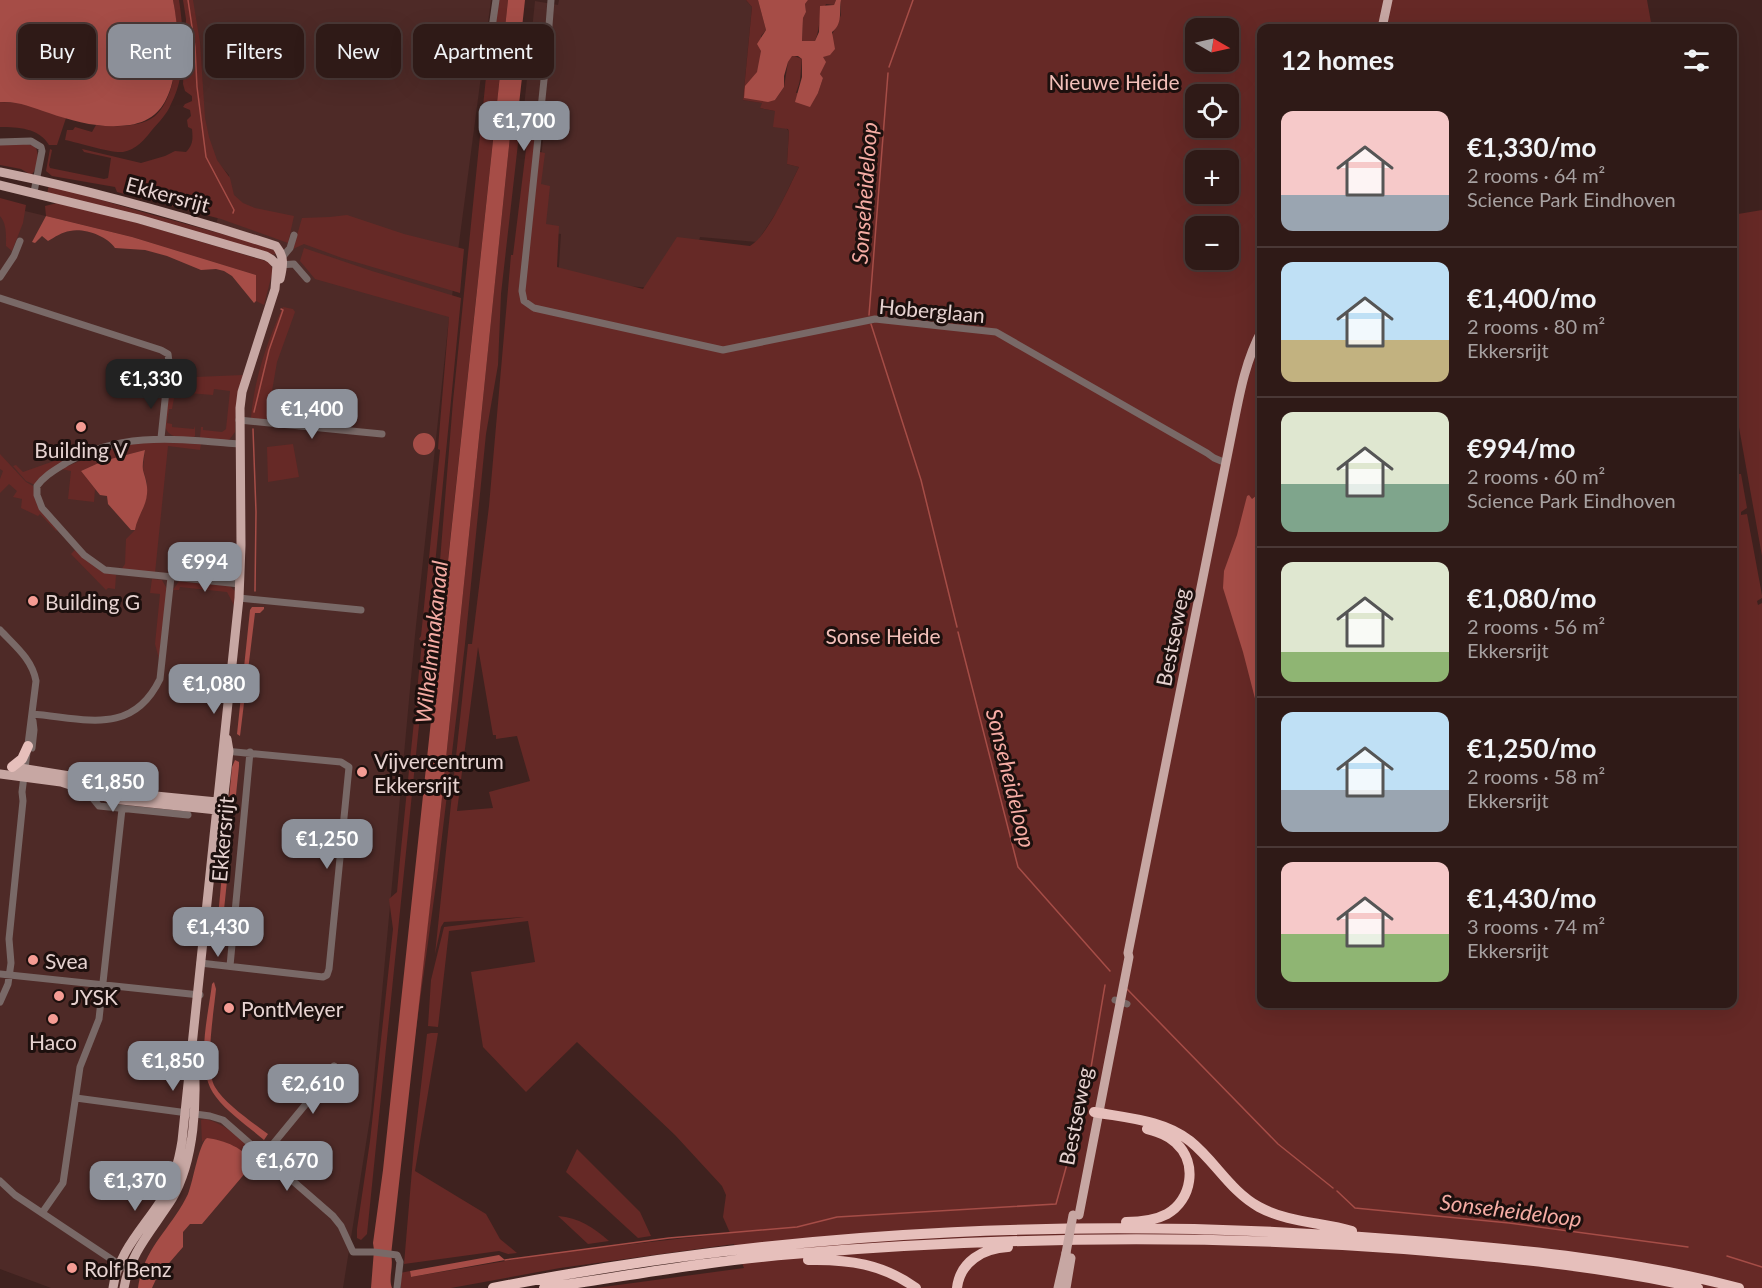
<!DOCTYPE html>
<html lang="en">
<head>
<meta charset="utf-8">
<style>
  body { margin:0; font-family:Lato,sans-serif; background:#372320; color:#f1f3f6; height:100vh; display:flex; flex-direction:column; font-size:22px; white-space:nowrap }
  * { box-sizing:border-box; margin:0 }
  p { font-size:20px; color:#a7a1a1 }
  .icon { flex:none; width:33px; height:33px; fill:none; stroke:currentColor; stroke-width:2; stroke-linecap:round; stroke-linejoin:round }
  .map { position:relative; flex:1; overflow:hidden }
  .sheet { position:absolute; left:1257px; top:24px; width:480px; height:984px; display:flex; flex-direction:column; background:#2f1a17; border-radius:12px; box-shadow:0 6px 24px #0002,0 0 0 2px #4a3836 }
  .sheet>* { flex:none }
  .hud { position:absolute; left:18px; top:24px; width:570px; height:54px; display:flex; gap:12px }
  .needle { width:39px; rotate:99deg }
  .fabs { position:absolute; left:1185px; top:18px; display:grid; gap:12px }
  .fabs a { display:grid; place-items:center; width:54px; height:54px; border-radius:12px; background:#2f1a17; box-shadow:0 6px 24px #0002,0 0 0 2px #4a3836; font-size:30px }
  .price { position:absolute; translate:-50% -51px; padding:0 14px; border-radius:12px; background:#8c9099; color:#fff; font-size:20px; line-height:39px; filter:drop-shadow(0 2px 3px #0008) }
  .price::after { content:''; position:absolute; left:50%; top:36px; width:18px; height:14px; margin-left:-9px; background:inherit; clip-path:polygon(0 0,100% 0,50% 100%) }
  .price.selected { background:#222; color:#fff }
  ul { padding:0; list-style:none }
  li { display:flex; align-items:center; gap:18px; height:150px; padding:0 24px }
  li+li { border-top:2px solid #4a3836 }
  li span { display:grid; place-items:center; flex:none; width:168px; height:120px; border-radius:12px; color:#555 }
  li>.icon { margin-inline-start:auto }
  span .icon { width:72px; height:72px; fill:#fffc; stroke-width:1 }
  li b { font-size:26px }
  h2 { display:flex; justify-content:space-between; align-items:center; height:72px; padding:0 24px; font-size:26px }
  .tag { padding:0 21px; border-radius:12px; background:#2f1a17; box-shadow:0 6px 24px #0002,0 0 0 2px #4a3836; font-size:21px; line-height:54px }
  .tag.selected { background:#8c9099; color:#fff }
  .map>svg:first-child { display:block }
  .built { fill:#4e2a27 }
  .green { fill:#662926; fill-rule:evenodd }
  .water { fill:#a64d47 }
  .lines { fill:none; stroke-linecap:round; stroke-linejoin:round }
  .stream { stroke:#a64d47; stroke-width:1.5 }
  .minor { stroke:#796967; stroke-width:7 }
  .major { stroke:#c7a7a3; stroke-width:9 }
  .highway { stroke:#e6bfbb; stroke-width:10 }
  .major-bridge { stroke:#c7a7a3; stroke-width:9 }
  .poi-dot { fill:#f59c94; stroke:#1d100e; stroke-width:2 }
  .labels { text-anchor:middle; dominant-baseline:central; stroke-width:6; stroke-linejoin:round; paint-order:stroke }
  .park-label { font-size:21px; fill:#f3c0ba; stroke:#1d100e }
  .street-label { font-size:21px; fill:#e7d3d1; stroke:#1d100e }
  .poi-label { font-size:21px; fill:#e7d3d1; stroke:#1d100e; text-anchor:start }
  .water-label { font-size:22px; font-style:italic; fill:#f6aca4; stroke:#1d100e }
</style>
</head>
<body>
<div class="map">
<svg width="1762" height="1288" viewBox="0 0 1762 1288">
  <rect width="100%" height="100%" fill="#3f221f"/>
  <path class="built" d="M190,0H491L448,327L415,635L371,1112L343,1288H51L0,1269V205L208,255L229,175L202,146Z
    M559,0H746L752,7L743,100L763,103L760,108L775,111L789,132L787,164L799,167L778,210L757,242L700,237L699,241L653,288L558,281L561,234L533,230L545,122L523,117L535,1L558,5Z"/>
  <path class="green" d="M173,0H179C184,32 187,74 171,104C167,114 159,122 152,130C145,139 136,150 123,152C109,153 80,143 65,140L67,130H73L75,127L92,132L96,125C114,127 140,128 155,116C181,93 179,30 173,0Z
    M183,0H193L200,42L205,118L209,137L217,160L230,178L234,195L243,203L255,208L294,216L288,243L221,219L117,192L115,187L52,176L46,171L50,149L52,150L49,165L50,168L104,179L108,178L111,158L84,152L82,149L141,163L165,156L175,151L186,152C193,145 193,139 192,129L188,127L187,120L191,116L190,110L183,107L185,104L192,101V96L185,91L183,84L186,19Z
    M497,0H508L439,644L437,647H433L453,401L486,77Z
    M746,0H758L766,30L761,36C761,47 762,60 758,71C752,83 747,83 744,98L775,100L784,87L788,62L792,55L802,59C800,74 802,78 796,93H818L823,78L820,74L822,57L841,15V0H1647L1652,28H1262V1004H1732L1733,438L1737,464V467L1733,468L1734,474H1741L1747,508L1741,512V515L1747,514L1762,595V598L1757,601L1758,605L1762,603V1288H596L744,1268L734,1244L560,1268L451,1288H401L400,1273L410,1271L411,1277L552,1253L730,1233L723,1217L726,1195L722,1186L675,1135L577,1042L526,1092L483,1047L471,972L535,962L528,921L449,931L438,1027L428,1026L431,980L444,927L524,917L444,922L441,927L435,954L468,644H472L489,506L511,255H513L529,125L534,117H537L540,152L545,153L541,184L550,186L546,224L559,226L557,267L643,289L677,237L750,246C768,236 789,187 799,167L787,164L789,132L788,129L773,127L775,111L760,108L762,103L743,100L752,7ZM1196,28H1228V62H1196ZM1196,94H1228V128H1196ZM1196,160H1228V194H1196ZM1196,226H1228V260H1196ZM478,647L493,735H496V739L517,736L530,781L489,792L493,808L457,811Z
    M808,0H836L834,5L826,4C817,20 821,27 815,41H802L803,18L806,12L805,4Z
    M0,102L23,103L66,118L57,145H49C39,128 18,127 0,127Z
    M518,113L521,117L501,294L498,365L486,434L465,644L438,870L413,1051L441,807L512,117Z
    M22,143L35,146C40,154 38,169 31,175L21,169L0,165V144Z
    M49,184C120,207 192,225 264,246L275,251L276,254L271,255L47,194Z
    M0,198L26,205L23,223L12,251L6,246C6,236 7,224 0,216Z
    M57,203L124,219L269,262L273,270L264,305L256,301V275L132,237L46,216L45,206Z
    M1762,210V556L1733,394L1732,215Z
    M347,215L404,234L464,249L460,293L342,258L304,244L293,249L302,218L330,217Z
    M304,248L372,271L461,298L427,647L367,1234L361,1240L357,1238V1229L370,1141L393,929L389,899L397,892L400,859L422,642L419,639L421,636L440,450L438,449L439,435L449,317L315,279L300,261Z
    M283,307L293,309L295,312L277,362L267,420L251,418C254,380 267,341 283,307Z
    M243,375L236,407L235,432L229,440L201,439L200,437L201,427H203V430L222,432L226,429L230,391L214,389L213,395L175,392L172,409H169L167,423L172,424V427L194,429L195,426V436L193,438C181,437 170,439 165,427L170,380L172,378Z
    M157,440L201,444L200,450L168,446L155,573L121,570L125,564L126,539L135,530L138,517L142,511L147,495V483L143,469L145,450L103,461L81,471L95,489L94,502L68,499L71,471L61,469L113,447Z
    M293,444L299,477L268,482L267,447Z
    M0,454L26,482L33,486L37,505L58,529L56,531L40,514L38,516L21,508L22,499L13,497L17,491L9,484L0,493V479L3,471L0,469Z
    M62,454L67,455L68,460L35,485L26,481L13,466L16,465L23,472L57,460Z
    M75,550L103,572L116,575L115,589L108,588L106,590L71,554Z
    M152,579L162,580L167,589L159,659L155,644L160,594L150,593Z
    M179,581L230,586L235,591V607L227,592L180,587L179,590H173Z
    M431,1033H438L415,1171L486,1214L500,1239L517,1253L508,1254L499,1251L404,1264L414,1146L427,1034Z
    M205,1119C227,1124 244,1142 259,1157L252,1165L251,1161L204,1140L202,1142L201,1120Z
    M577,1149L640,1212L651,1236L638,1238L566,1172Z
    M558,1216C579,1218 593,1227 609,1241L588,1244Z"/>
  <path class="water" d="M0,0H173C179,28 179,60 171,87C164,109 153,121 130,125C102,129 75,122 49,113C31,107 19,101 0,102Z
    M508,0H525L520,46L525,51L518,113L512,117L441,807L391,1255C394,1266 388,1278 392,1288H371L374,1250L373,1243L383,1170Z
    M758,0H808L805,4L806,12L803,18L802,41H815L819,32L820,6L834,5L836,0H841C839,11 843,24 832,32L835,49L830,55L823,57L826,62L820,74L823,78L818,93L810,107L795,102L802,77V59L798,56H792L788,62L784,76V87L775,100L768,102L744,98L745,86L757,72L761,51L757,44L766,30Z
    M46,216L132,237L256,275V301L254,303L232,276L224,271L216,269L201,270L167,256L145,250L115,248C107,236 84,228 70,231C62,232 55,237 48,241L42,236L35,243L32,242Z
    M413 444a11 11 0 1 1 22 0a11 11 0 1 1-22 0Z
    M145,450C144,456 142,464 143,470C145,478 148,484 147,494C146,507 137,517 135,530H131L108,504L107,496L100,495L81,471L103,461Z
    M1261,492V515L1257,542L1262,547L1261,793L1257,770L1259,714L1243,652L1223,588L1224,571L1237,535L1247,496L1249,495L1252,499Z
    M252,607H264V609L260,613H255L240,736L237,734L250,610Z
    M235,760L239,762V766L220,948L215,949L232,767Z
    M214,982L216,989C214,1012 204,1068 215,1087C225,1104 252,1122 268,1134L264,1140C248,1126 228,1113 216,1097C194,1070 208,1017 212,984Z
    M207,1138C223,1140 247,1148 252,1165L202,1224H190L183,1232V1247L157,1277L152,1288H138C143,1248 172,1228 188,1194C193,1182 199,1143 207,1138Z
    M499,1255L505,1260L411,1277L410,1271Z"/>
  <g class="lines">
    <path class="stream" d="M188,0L195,47L197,87L206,157L234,210L233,213
      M889,67L913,0
      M869,315L888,73
      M871,324L921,480L957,627
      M254,412L269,350L283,310L281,309
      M253,429L256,512L255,591
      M958,632L1018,867L1110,971
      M1126,988L1278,1144L1333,1188
      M1337,1191L1355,1208L1509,1223L1688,1247
      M1727,1256L1762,1267
      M505,1260L669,1238L797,1227L837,1217L1056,1204L1087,1091L1105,985"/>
    <path class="minor" d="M551,0L547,51L522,291L524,301L534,308L723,350L875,319L996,332L1207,453L1214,458L1226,463
      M489,49L496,0
      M0,142L31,141L41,147L42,151L34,192
      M280,260L290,248L294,235
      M279,265L294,264L307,279
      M0,277L14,256L20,241
      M0,298L161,350L168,354L169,362L161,438
      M239,420L382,434
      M239,444C177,439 122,431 66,463C55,470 45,475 37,486V495L42,508L84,555L105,570L240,584
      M239,598L361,610
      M0,630C15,646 32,659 36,681L22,792L23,801L9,939L11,963L8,984L0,1002
      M32,714C84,718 132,737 160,679L171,577
      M32,748L34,730L33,721
      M87,791L99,806L188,815
      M200,963L323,977L327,975L329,969L349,767L341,762L225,751
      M230,966L250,752
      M0,974L200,995
      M1115,1000L1127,1004
      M76,1098L210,1116L223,1120L333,1216L341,1226L353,1252H374L397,1255L400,1262L397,1288
      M264,1155L333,1071L334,1066
      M0,1181L15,1195L123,1267
      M42,1213L63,1183L80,1067L99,1019L122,809"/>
    <path class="major" d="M1382,28L1388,0
      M0,172C94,191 185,217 276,246C285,257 283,266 280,279
      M0,185L139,219L266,256L271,259L277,265L275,289L242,392L240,408L241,545L239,598L182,1141C179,1160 175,1177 165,1194C146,1226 118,1250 113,1288
      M14,767L76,777L125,793L217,802L220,806
      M0,774L61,782L112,799L217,810L220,809
      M223,803L229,751L227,739
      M1079,1215L1129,957L1128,953L1230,442C1238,404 1243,365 1262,330
      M124,1288C130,1252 154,1228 172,1199C195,1160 197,1101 194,1058
      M1058,1288L1066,1253
      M1066,1288L1071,1258"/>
    <path class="highway" d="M12,767L22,759L28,746
      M1094,1112C1126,1118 1164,1120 1190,1141C1215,1161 1230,1191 1259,1207C1289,1223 1321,1222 1352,1231
      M1126,1222C1140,1222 1154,1221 1167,1214C1192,1200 1198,1163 1176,1143C1168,1135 1157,1132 1147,1129
      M808,1260C848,1259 883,1264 916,1288
      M493,1288C795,1228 1109,1215 1415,1241C1524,1250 1633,1260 1739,1288
      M544,1288C627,1276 709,1261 793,1254C996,1237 1200,1234 1404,1249C1502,1257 1602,1266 1698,1288
      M957,1288C960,1262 983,1248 1008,1247"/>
    <path class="major-bridge" d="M1066,1253L1073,1215"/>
  </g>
  <g class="poi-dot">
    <circle cx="81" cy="427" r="6"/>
    <circle cx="33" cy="601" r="6"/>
    <circle cx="362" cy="772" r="6"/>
    <circle cx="33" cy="960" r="6"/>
    <circle cx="59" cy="996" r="6"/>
    <circle cx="229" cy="1008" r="6"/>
    <circle cx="53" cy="1019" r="6"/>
    <circle cx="72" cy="1268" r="6"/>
  </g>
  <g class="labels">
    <g class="park-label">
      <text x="1114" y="81">Nieuwe Heide</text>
      <text x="883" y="635">Sonse Heide</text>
    </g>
    <g class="street-label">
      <text transform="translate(168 194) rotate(15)">Ekkersrijt</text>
      <text transform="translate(932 310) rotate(5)">Hoberglaan</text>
      <text transform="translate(1172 637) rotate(-79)">Bestseweg</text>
      <text transform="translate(222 839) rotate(-85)">Ekkersrijt</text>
      <text transform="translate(1075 1116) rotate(-79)">Bestseweg</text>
    </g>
    <g class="poi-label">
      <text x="81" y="449" text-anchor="middle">Building V</text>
      <text x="45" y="601">Building G</text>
      <text x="374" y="760">Vijvercentrum<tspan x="374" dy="24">Ekkersrijt</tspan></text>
      <text x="45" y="960">Svea</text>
      <text x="71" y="996">JYSK</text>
      <text x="241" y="1008">PontMeyer</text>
      <text x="53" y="1041" text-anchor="middle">Haco</text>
      <text x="84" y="1268">Rolf Benz</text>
    </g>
    <g class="water-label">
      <text transform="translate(864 193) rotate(-86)">Sonseheideloop</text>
      <text transform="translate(431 642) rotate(-84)">Wilhelminakanaal</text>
      <text transform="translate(1011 778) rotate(76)">Sonseheideloop</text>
      <text transform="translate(1511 1210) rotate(7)">Sonseheideloop</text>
    </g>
  </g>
</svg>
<div class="fabs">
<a><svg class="needle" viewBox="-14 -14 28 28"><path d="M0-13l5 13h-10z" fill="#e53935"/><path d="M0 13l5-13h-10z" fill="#a7a1a1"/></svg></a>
<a><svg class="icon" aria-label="locate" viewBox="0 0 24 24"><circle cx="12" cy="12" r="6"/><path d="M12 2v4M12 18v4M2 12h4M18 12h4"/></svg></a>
<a>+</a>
<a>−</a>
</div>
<b class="price" style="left:524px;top:152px">€1,700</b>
<b class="price selected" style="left:151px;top:410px">€1,330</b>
<b class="price" style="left:312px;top:440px">€1,400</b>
<b class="price" style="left:205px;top:593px">€994</b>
<b class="price" style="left:214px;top:715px">€1,080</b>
<b class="price" style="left:113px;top:813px">€1,850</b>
<b class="price" style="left:327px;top:870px">€1,250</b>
<b class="price" style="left:218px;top:958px">€1,430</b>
<b class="price" style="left:173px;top:1092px">€1,850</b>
<b class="price" style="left:313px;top:1115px">€2,610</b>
<b class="price" style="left:287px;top:1192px">€1,670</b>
<b class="price" style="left:135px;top:1212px">€1,370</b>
<div class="hud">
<a class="tag">Buy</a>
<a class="tag selected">Rent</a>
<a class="tag">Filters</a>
<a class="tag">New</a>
<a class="tag">Apartment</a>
</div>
<section class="sheet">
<h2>12 homes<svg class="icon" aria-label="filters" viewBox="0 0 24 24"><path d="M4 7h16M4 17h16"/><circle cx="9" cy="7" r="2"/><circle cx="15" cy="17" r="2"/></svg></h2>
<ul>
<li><span style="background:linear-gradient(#f6c9c9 70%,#9aa5b1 0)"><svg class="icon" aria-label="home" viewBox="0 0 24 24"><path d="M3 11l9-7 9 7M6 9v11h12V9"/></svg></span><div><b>€1,330/mo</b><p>2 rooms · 64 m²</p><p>Science Park Eindhoven</p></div></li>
<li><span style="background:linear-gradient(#bfe0f5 65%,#c2b280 0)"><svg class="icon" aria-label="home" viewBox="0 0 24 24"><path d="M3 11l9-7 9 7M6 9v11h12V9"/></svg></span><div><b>€1,400/mo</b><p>2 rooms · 80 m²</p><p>Ekkersrijt</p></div></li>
<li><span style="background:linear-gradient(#dfe7d0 60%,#7fa58c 0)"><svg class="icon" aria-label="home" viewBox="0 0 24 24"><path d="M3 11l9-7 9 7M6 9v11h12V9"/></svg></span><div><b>€994/mo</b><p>2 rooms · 60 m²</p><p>Science Park Eindhoven</p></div></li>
<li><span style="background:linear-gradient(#dfe7d0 75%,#8fb573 0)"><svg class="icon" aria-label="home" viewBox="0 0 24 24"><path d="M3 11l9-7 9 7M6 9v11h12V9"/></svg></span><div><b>€1,080/mo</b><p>2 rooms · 56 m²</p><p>Ekkersrijt</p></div></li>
<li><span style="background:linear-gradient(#bfe0f5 65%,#9aa5b1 0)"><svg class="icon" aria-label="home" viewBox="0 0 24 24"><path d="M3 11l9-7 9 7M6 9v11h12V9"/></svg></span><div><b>€1,250/mo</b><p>2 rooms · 58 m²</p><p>Ekkersrijt</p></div></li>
<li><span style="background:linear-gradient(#f6c9c9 60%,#8fb573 0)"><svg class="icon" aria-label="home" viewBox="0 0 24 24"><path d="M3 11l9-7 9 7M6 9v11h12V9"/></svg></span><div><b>€1,430/mo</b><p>3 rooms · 74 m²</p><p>Ekkersrijt</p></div></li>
</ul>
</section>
</div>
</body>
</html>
